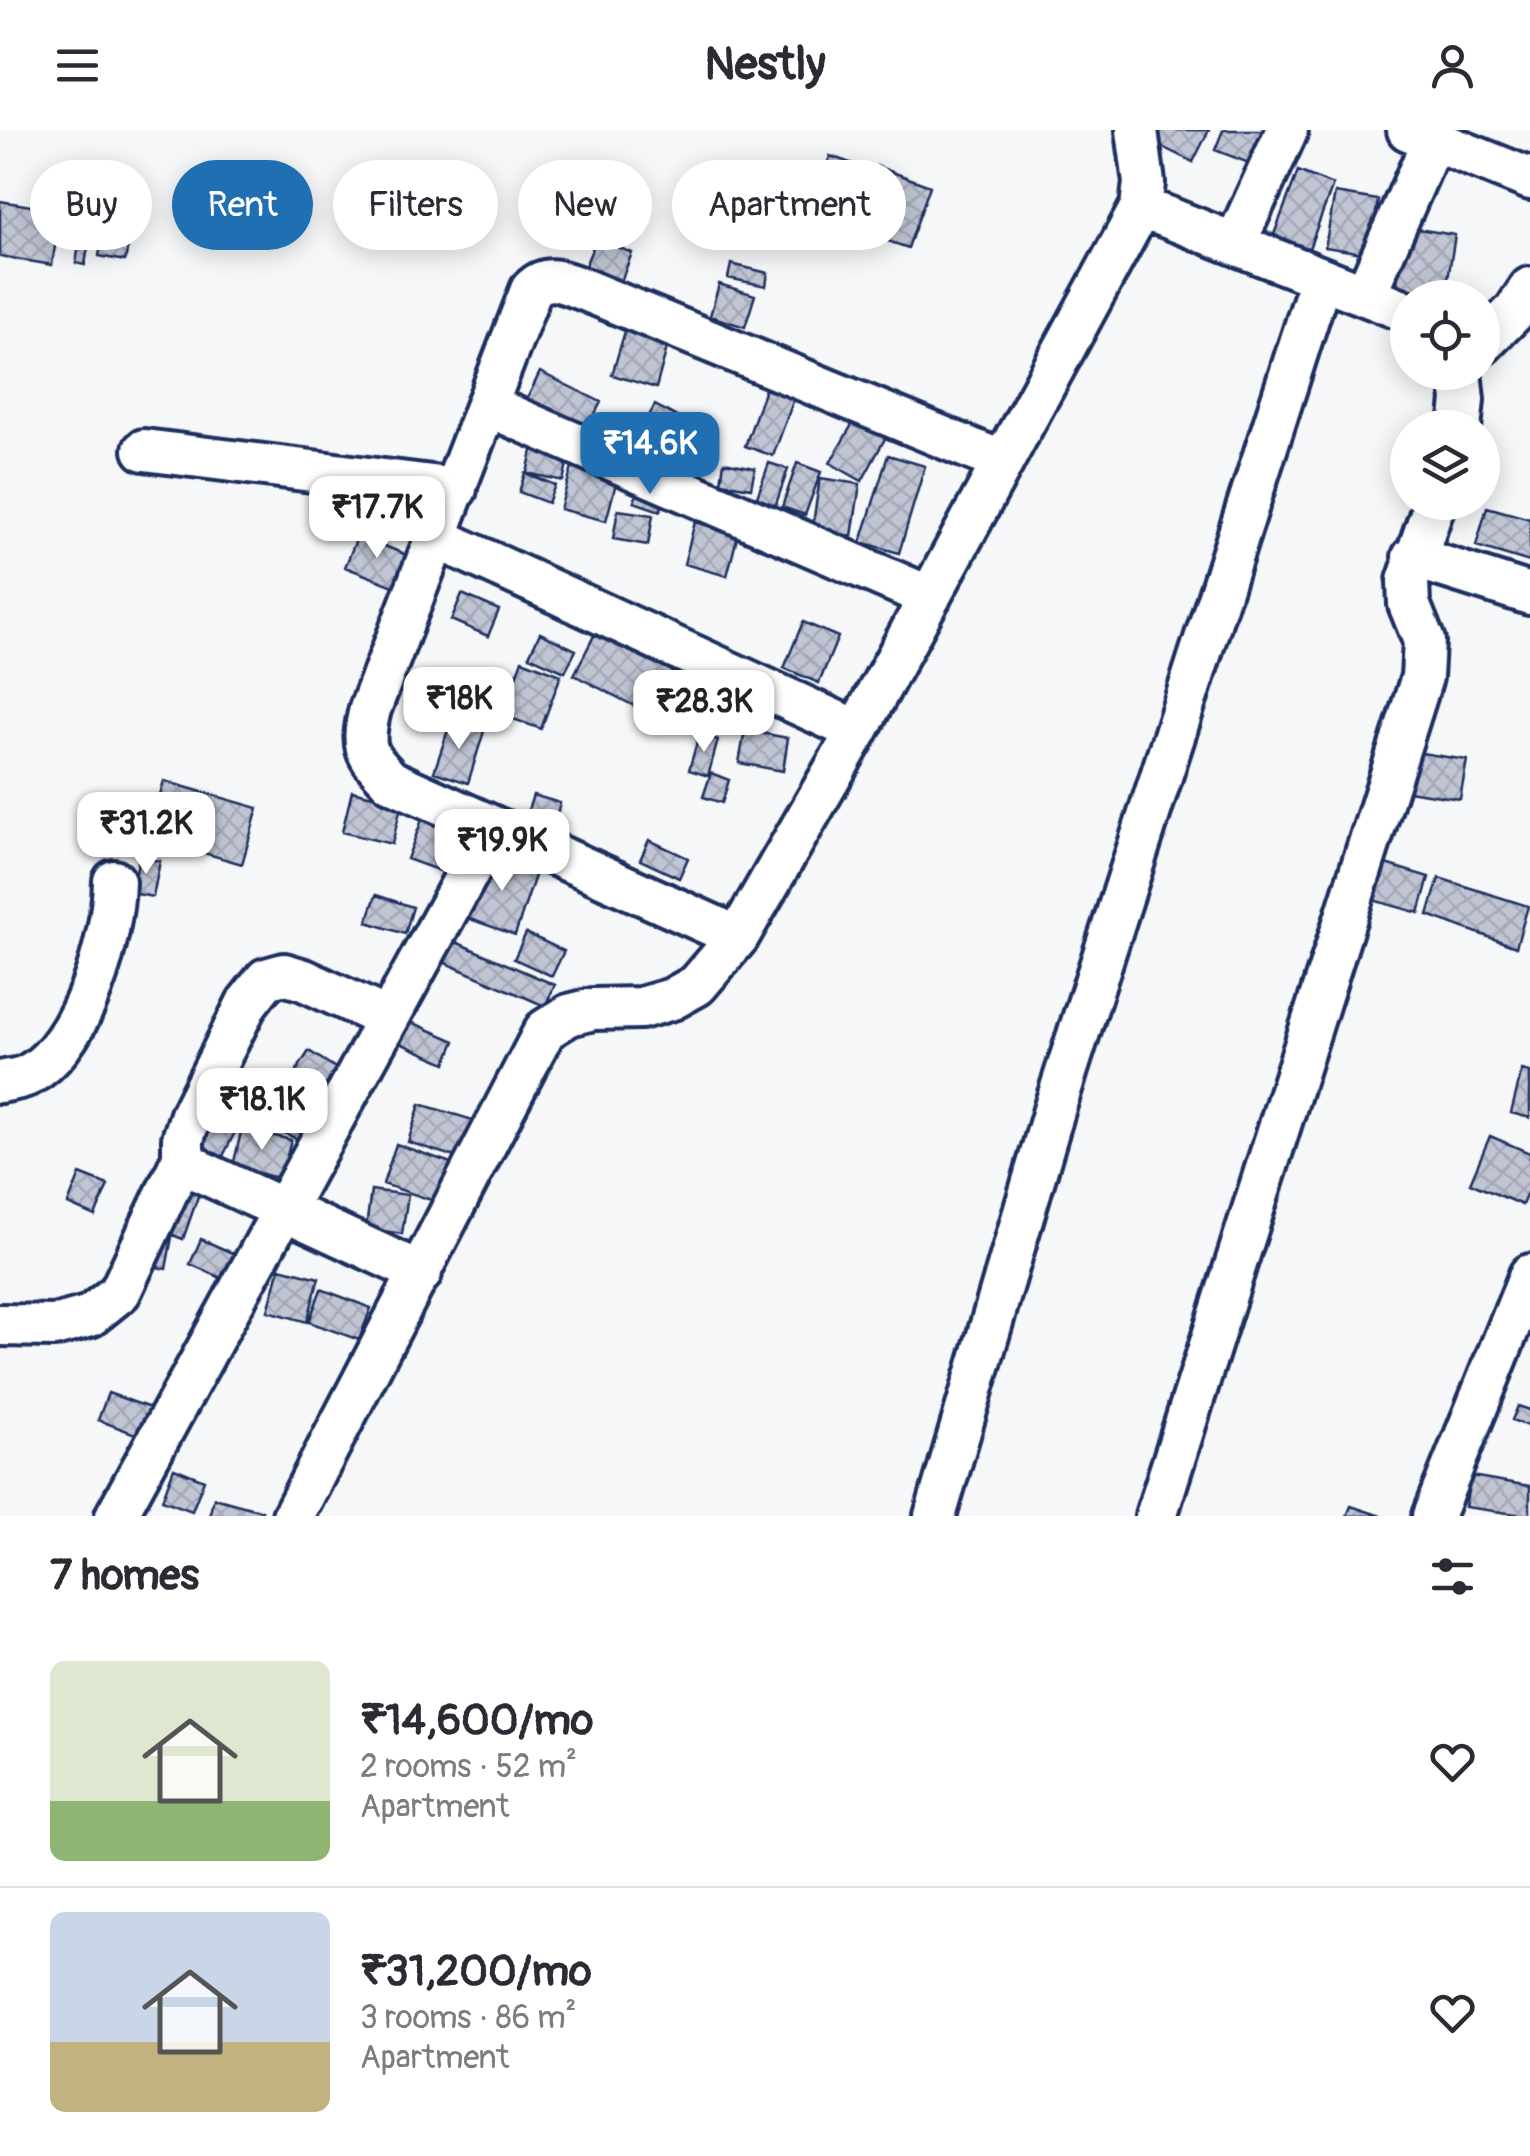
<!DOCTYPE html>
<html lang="en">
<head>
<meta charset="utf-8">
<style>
  body { margin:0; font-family:Pangolin,sans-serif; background:#f7f7f7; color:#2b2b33; height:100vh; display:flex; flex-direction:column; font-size:38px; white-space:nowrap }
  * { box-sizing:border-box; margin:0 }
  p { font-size:32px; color:#7c7c81 }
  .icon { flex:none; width:55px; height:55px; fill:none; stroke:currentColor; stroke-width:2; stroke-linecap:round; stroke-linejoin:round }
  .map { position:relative; height:1386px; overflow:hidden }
  .details { display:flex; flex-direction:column; background:#fff; flex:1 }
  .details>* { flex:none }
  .hud { position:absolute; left:30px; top:30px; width:1000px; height:90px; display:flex; gap:20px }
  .controls { position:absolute; left:1390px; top:150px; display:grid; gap:20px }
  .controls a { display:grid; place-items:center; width:110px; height:110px; border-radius:50%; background:#fff; box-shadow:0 5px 25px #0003; font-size:50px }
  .price { position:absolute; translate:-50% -85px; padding:0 22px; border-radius:20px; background:#fff; color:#222; font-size:32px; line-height:65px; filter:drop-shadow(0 2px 5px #0008) }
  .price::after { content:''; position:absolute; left:50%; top:60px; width:30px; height:22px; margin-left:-15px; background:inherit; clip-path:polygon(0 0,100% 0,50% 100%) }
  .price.current { background:#1f6fb2; color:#fff }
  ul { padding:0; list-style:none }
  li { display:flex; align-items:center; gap:30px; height:250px; padding:0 50px }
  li+li { border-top:2px solid #e1e1e2 }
  li span { display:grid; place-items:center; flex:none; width:280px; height:200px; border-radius:15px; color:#555 }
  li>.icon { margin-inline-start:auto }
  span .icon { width:120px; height:120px; fill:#fffc; stroke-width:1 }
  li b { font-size:42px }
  h2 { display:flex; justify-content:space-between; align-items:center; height:120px; padding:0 50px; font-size:42px }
  .tag { padding:0 35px; border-radius:45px; background:#fff; box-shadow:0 5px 25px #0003; font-size:35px; line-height:90px }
  .tag.current { background:#1f6fb2; color:#fff }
  header { display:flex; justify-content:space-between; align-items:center; height:130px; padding:0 50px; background:#fff; font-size:45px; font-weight:700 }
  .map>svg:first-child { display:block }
  .building { fill:url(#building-cross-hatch); stroke:#1b2f5e; stroke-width:2.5 }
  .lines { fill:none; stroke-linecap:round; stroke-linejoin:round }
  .minor-casing { stroke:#1b2f5e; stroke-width:48 }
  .minor { stroke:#fff; stroke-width:40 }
</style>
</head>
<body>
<header><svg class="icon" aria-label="menu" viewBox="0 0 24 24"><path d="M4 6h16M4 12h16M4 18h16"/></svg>Nestly<svg class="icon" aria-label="person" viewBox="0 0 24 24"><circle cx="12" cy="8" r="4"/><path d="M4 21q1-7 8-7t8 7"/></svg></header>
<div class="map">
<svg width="1530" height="1386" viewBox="0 0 1530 1386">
  <defs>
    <pattern id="building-cross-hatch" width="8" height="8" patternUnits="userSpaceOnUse" patternTransform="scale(2.5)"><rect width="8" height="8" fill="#c0c4d3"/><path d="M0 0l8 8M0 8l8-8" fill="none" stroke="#a4a9b8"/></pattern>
  </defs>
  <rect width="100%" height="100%" fill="#f6f7f9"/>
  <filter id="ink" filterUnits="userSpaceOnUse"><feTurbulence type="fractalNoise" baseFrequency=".01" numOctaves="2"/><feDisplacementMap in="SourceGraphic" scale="20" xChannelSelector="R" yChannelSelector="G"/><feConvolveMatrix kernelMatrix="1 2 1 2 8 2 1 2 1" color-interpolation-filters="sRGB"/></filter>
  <g filter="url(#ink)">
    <path class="building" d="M1158,0H1209L1193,32L1152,12Z
      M1223,0H1267L1254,35L1215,20Z
      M830,26L871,40L854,86L814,72Z
      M876,36L930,56L908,118L853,99Z
      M1298,41L1333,55L1308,121L1273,107Z
      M1335,63L1378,70L1369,124L1325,117Z
      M0,71L93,86L85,135L76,133L80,108L57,104L52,135L0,126Z
      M106,87L133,92L125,131L99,126Z
      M1406,97L1455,105L1445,168L1396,160Z
      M597,108L632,123L620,154L584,138Z
      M731,134L768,143L766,156L728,148Z
      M719,154L755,165L745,197L710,186Z
      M628,191L671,203L656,258L612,245Z
      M540,242L601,272L586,301L526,271Z
      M765,259L794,269L773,326L745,316Z
      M655,275L686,292L666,328L635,311Z
      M857,286L888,303L862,351L830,333Z
      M534,312L570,321L563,351L527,343Z
      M888,325L925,336L899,423L861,412Z
      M574,330L619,342L606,391L560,379Z
      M724,332L755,338L751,358L721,353Z
      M769,333L788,339L775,377L756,370Z
      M797,333L821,342L805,385L782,377Z
      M525,343L555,355L548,373L519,362Z
      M820,348L860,354L852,406L812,400Z
      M640,353L667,362L660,381L634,372Z
      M1487,377L1530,389V432L1476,416Z
      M618,380L653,385L648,415L613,409Z
      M695,392L738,404L727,446L684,434Z
      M358,405L409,426L396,457L345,437Z
      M462,464L499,480L488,506L451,490Z
      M803,492L838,507L819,553L784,538Z
      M600,494L676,535L650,584L574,545Z
      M540,503L576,520L565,542L529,526Z
      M522,530L561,545L541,599L502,585Z
      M451,591L484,601L468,653L434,642Z
      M745,600L788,608L783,641L739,633Z
      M699,605L718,610L708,646L689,640Z
      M1408,621L1467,630L1460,669L1401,660Z
      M711,643L729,650L722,673L703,667Z
      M164,651L258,678L242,734L148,707Z
      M352,661L402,673L392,714L342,702Z
      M533,665L560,673L556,688L528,680Z
      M423,687L466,703L451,745L407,729Z
      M649,710L688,728L679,748L640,730Z
      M490,723L537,740L515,805L467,788Z
      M139,727L160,731L153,767L132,763Z
      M1372,730L1429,747L1419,783L1362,767Z
      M1439,748L1528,776L1516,817L1428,785Z
      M376,765L413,777L405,804L367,792Z
      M526,803L564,821L552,846L514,829Z
      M451,810L555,855L545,876L441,831Z
      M395,885L455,911L446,933L386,907Z
      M309,921L345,944L327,971L292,948Z
      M1522,940L1530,942V988L1511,983Z
      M214,964L246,980L222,1028L191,1011Z
      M265,974L312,996L304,1012L257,991Z
      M420,974L473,990L461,1029L408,1012Z
      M242,998L291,1010L281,1049L233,1036Z
      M1490,1006L1530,1023V1056L1522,1075L1470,1053Z
      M396,1014L454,1034L440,1073L383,1054Z
      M80,1044L108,1055L95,1086L68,1074Z
      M176,1046L202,1055L183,1109L157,1099Z
      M371,1060L408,1065L402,1104L366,1098Z
      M150,1102L172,1107L166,1139L144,1134Z
      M201,1109L239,1126L228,1151L190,1134Z
      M280,1138L319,1148L307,1192L268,1181Z
      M321,1159L371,1178L359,1210L309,1192Z
      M108,1263L153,1279L143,1307L98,1290Z
      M1518,1276L1530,1280V1297L1512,1290Z
      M174,1338L204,1350L192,1381L162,1370Z
      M1471,1346L1530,1356V1386L1465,1377Z
      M214,1368L262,1381L260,1386H209Z
      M1351,1376L1381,1386H1347Z"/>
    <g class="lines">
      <defs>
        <path id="minor" d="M1408,0L1530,49
          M1141,77L1408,182
          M1235,114L1287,0
          M1365,165L1433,10
          M1482,214L1515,181L1530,158
          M488,276L930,467
          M1460,298L1463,270L1460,242
          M144,320L456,359
          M437,408L857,601
          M1413,427L1530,464
          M738,807L391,651C364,624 361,616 370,579L531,160C548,142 564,153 585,160L1003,332
          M388,889L304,850L284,844L266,849L247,873L191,985L183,1009V1028L200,1041L421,1143
          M0,952C9,950 22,949 30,944C83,914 113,808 114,751
          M0,1195L54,1196L90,1186L120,1162L183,1028
          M116,1386L493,697
          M293,1386L545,900L569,885L593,879L641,878L672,869L697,855L738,807L857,601L1141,77L1144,53L1137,0
          M935,1386L1055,977L1321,148
          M1156,1386L1422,547L1424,511L1409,474L1408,451L1435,372
          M1433,1386L1530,1145"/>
      </defs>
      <use href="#minor" class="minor-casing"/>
      <use href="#minor" class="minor"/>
    </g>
  </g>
</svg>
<div class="controls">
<a><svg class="icon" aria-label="locate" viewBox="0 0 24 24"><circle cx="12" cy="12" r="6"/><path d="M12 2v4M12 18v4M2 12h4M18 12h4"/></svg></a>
<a><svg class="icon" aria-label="layers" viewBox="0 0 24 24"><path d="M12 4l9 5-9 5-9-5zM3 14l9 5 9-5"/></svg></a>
</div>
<b class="price current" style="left:650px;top:367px">₹14.6K</b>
<b class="price" style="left:377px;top:431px">₹17.7K</b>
<b class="price" style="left:459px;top:622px">₹18K</b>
<b class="price" style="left:704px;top:625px">₹28.3K</b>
<b class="price" style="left:146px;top:747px">₹31.2K</b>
<b class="price" style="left:502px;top:764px">₹19.9K</b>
<b class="price" style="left:262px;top:1023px">₹18.1K</b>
<div class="hud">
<a class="tag">Buy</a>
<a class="tag current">Rent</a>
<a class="tag">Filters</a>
<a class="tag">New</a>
<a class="tag">Apartment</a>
</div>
</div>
<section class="details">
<h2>7 homes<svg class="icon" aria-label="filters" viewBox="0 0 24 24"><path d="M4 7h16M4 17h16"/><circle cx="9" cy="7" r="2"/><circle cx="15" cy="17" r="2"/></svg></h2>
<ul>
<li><span style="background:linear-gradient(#dfe7d0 70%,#8fb573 0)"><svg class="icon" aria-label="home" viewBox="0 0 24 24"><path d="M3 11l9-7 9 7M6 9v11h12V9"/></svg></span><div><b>₹14,600/mo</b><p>2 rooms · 52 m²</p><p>Apartment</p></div><svg class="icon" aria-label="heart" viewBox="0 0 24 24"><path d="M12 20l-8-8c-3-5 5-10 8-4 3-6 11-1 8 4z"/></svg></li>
<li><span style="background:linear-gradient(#c9d6e8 65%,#c2b280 0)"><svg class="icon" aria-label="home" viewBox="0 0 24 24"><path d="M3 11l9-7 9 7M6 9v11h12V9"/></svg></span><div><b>₹31,200/mo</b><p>3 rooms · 86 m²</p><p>Apartment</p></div><svg class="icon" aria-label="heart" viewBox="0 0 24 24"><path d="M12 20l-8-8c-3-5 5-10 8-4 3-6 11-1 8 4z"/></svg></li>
</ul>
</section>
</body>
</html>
